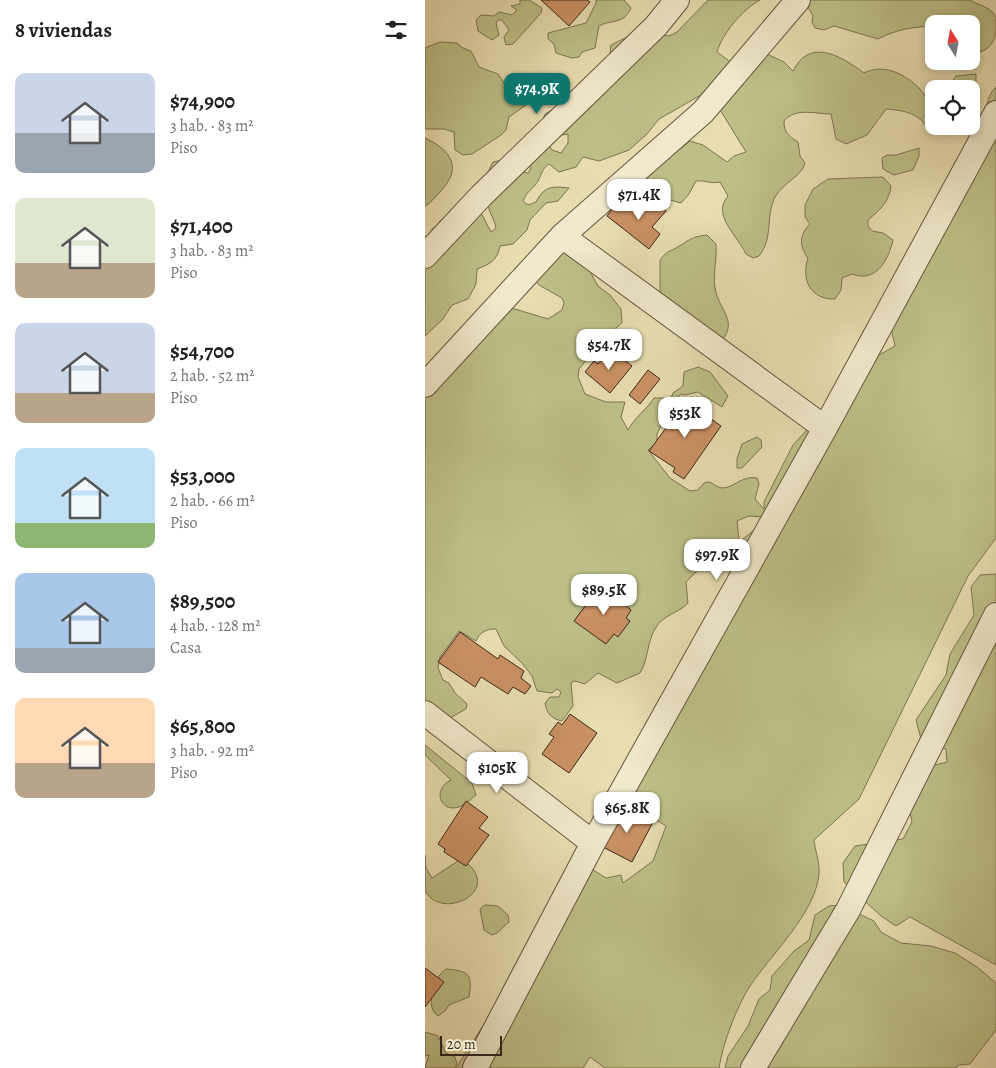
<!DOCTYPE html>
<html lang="es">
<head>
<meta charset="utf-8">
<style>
  body { margin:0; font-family:Alegreya,serif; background:#f6f6f6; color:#202124; height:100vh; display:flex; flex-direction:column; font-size:19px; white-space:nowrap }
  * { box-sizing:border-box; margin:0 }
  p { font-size:16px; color:#757577 }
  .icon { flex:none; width:28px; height:28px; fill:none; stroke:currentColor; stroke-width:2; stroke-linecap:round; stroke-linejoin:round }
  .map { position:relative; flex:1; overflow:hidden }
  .details { display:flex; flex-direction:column; background:#fff; width:425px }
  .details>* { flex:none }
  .needle { width:32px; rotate:349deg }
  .buttons { position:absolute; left:500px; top:15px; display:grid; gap:10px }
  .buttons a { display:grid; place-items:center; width:55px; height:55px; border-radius:10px; background:#fff; box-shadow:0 2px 8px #0003; font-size:25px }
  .scale { position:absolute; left:15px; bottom:12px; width:62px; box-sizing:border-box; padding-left:5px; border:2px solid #3b281c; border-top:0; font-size:14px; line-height:18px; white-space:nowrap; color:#3b281c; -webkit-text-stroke:4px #f0e9cc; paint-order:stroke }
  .price { position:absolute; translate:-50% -42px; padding:0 11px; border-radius:10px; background:#fff; color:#222; font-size:16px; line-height:32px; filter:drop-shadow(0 1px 2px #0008) }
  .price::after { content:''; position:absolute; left:50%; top:30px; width:15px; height:11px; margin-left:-8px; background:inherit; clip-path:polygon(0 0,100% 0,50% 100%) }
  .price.current { background:#0f766e; color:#fff }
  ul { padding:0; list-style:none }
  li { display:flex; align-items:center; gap:15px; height:125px; padding:0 15px }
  li span { display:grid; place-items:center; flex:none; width:140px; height:100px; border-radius:10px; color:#555 }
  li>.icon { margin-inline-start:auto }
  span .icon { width:60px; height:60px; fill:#fffc; stroke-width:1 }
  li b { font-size:21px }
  h2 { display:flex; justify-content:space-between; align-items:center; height:60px; padding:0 15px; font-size:21px }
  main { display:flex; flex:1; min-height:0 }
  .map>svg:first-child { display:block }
  .green { fill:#bdbf87; stroke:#7c7452 }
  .building { fill:#ca9163; stroke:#3b281c }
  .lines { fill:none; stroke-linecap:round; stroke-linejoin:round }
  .minor-casing { stroke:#665541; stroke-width:26 }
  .minor { stroke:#f0e9cc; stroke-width:24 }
</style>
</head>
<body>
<main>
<section class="details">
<h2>8 viviendas<svg class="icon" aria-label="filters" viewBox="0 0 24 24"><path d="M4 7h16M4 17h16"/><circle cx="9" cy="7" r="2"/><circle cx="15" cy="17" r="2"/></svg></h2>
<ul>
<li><span style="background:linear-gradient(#c9d6e8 60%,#9aa5b1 0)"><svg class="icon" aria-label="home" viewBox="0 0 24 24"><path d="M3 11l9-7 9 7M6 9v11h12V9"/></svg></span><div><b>$74,900</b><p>3 hab. · 83 m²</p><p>Piso</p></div></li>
<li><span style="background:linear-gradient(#dfe7d0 65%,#b9a48a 0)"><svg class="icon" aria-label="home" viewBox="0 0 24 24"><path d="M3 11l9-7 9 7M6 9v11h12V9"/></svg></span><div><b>$71,400</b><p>3 hab. · 83 m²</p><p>Piso</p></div></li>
<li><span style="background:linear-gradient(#c9d6e8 70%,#b9a48a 0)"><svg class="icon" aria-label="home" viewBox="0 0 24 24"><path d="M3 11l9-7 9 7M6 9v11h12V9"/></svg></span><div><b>$54,700</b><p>2 hab. · 52 m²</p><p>Piso</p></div></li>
<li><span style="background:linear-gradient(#bfe0f5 75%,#8fb573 0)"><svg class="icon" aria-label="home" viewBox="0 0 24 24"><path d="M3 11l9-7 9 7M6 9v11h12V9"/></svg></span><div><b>$53,000</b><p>2 hab. · 66 m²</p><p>Piso</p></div></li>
<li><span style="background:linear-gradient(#a9c7e8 75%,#9aa5b1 0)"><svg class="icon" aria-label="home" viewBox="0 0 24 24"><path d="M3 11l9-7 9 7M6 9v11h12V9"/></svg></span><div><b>$89,500</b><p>4 hab. · 128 m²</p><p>Casa</p></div></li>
<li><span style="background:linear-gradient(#ffd9b3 65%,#b9a48a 0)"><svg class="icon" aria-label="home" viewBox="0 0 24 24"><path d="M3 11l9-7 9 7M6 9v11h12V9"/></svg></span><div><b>$65,800</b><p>3 hab. · 92 m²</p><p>Piso</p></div></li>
</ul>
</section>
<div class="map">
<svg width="571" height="1068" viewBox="0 0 571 1068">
  <rect width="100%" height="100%" fill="#e8ddb1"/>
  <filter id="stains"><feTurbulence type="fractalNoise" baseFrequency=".004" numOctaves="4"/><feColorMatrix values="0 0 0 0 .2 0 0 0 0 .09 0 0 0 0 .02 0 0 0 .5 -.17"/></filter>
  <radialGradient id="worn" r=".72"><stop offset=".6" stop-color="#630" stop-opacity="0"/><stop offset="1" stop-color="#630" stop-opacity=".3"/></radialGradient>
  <path class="green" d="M95,0H104L117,8L116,13L88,44L81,45L79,37L84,30L77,20H73L71,23L74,35L67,40L53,31L51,20L56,15L69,16L74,12L87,15L92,10L86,6L95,4Z
    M171,0H199L206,8C199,25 186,19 174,26L170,48L157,52L154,57L147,58L131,53L129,44L123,39V33L161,23L171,3Z
    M283,0H335C318,9 297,34 292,52L307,63L342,54L359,62L368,71C385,37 416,56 439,73C459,63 480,74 495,89C499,94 503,101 509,102V126H525L522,132C502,137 507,131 496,120C486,111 473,110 461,109L442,135L421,144L411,139L406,114C390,114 371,107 359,121C359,132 363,136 373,142L375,156L380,163C377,176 359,182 350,197C340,218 349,237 334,256L328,258L321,254C313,236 286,215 303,196L295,182C286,184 280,180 271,181L264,194L256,203L245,200L238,193L226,194L214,191L211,184L265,141L278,145L302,162L309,156L321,152L294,108L276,101V95L234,119L222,134L204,150L174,161L158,157L151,167L134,172L124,164C117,169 117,173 113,181C108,189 102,191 98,201L103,205L111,202C119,186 127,186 144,188L133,201L121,203L105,220L102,230L88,244L75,246C72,261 65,264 52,269L51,284L43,299L27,305L18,319L0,336V239L5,235L7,229L14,224L15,221L50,201L66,232L71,228C70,221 66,216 64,209C61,196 60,173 68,162L83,159L97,172L103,173L106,168L94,145L123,144L127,150L136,153L143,143V134L131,136L116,125L120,114L142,101L185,54L186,45L212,32L244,36L252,32Z
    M379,0H545C552,4 565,8 569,14C571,17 571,21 571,25C571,43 564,52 546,54V24H509V26C488,27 472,29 453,39L409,26L399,30L390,28L387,22L388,16Z
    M15,42L32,43L38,48L46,51L54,67L73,74L83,89L95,92L101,105L84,117L81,130L76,135L47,154L38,155L30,150L29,132L19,129H0V48Z
    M551,74V88L546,94V89H522L531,76Z
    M571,87V538L543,576L434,799L389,840C390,850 395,863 394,874C391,912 345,956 325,986C311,1008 298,1043 294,1068H180L165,1057L158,1068H31L119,930L165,868L181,878L196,875L198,883L228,861L241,826L197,798L223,743L226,714L258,695L270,636L290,611L318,539L340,521L339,513L336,517L324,516L312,521L314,540L305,550L278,565L261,582L263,603C253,614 238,614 230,629C222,642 223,661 215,673L192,683L173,673L160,684L150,681L146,683L148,706L137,721C127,719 121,713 120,703L125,697H134L136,692L132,689L127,693L112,691L107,676L97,663L79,646L71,629C61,629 55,632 51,641L34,631L15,657L13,668L18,680L24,683L30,693L42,704L41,709L23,719L0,714V377L28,336L80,306L123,319L137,310L139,303L137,298L114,285L108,278L131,243L162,266L173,286L185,295L196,309L197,323L191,328C188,343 185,345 172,352C166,354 158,364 154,369L153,377L160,394L181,402H200L196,417L203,430C210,417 221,410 229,398H239L244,408L232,434V443L223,450L245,478L265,491L273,490L279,483L283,482C289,483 292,488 298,488C308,488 318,475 332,478L334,484L330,499L339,509V502L368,445L447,359L470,346L466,328L559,125C561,113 561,95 571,87Z
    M0,138C28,151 37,169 15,192C10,197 6,203 0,206Z
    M494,148V156L488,170L469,175L458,169L457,158L462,155H471Z
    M458,177L466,186C464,202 455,210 443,220V226L447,231L458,233L468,240C463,261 451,283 427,274L417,278L416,290L410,299C385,300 376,279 383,258C374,246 374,235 385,224L380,217V205L388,189L403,179Z
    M282,235L291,244C292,259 288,274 290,288C294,312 316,321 293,345L235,302V260C243,250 242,253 251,248C265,240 265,237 282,235Z
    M273,367L285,372L303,396L297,407L273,392L260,395L256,394L250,400L246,398L248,393L258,386L259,372Z
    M332,437L336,440L337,447L317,468H312V459L317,444Z
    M571,574V965L485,917L471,926L456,916L419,882L418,863L430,846L478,839L487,822L480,789L497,768L522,762L521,749L496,739L491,720L521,675L525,654L549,615L546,587L555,575Z
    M0,745L47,783L51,795C46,799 40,805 34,807C15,813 7,789 26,780L0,755Z
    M0,855L1,868L7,878L33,861C41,862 45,864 49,871C67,897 13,919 0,890C0,882 0,865 0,855Z
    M60,905L73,906L83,915L84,922L72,933L67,935L59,930L55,909Z
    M415,905L449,921L456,932L476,943L506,946L530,953L552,967L571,983V1030L545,1064L533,1065L531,1068H300L303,1056L323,1026L334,999L345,990L347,976L369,951L384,940L390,915L404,906Z
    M21,969C44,971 48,974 44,997L24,1005L20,1011L13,1016C0,1008 7,979 21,969Z
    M0,1032L13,1036L21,1053L30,1057L32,1064L30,1068H0L4,1055L0,1056Z"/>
  <path class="building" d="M116,0H162L165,2L144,26Z
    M226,198L241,211L227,227L235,234L224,249L182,216L193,201L214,216Z
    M185,349L207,366L185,393L160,372L169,361L173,364Z
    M223,370L235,379L215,404L204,395Z
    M261,401L296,426L259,479L248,472L250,468L224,451Z
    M175,586L206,610L201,618L205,621L193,637L189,634L181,644L149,621Z
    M35,632L73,659L75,655L99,671L96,678L106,686L100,694L88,687L83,694L56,677L50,687L13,662Z
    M145,714L172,733L144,773L117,754L129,737L124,734L133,722L137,725Z
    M41,801L63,817L54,828L64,835L41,866L19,852L20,849L13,844Z
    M198,806L228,822L207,862L176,846Z
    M0,968L19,982L0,1007Z"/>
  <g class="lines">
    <defs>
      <path id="minor" d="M137,236L400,428
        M0,256L56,196L231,26L252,0
        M0,385L137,236L278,112L373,0
        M0,713L168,843
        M50,1068L168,843L400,428L571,113
        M328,1068L423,910L571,615"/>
    </defs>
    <use href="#minor" class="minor-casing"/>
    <use href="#minor" class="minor"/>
  </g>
  <rect width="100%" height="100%" filter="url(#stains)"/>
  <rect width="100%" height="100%" fill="url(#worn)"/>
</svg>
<div class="buttons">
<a><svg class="needle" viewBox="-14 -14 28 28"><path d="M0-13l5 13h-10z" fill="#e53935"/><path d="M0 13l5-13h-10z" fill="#757577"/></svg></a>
<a><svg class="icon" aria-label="locate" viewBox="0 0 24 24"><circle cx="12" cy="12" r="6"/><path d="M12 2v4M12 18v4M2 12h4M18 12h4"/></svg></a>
</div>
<div class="scale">20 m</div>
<b class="price current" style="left:112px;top:115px">$74.9K</b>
<b class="price" style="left:214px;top:221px">$71.4K</b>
<b class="price" style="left:184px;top:371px">$54.7K</b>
<b class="price" style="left:260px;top:439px">$53K</b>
<b class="price" style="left:292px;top:581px">$97.9K</b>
<b class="price" style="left:179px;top:616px">$89.5K</b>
<b class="price" style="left:72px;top:794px">$105K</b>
<b class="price" style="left:202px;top:834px">$65.8K</b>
</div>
</main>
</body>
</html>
